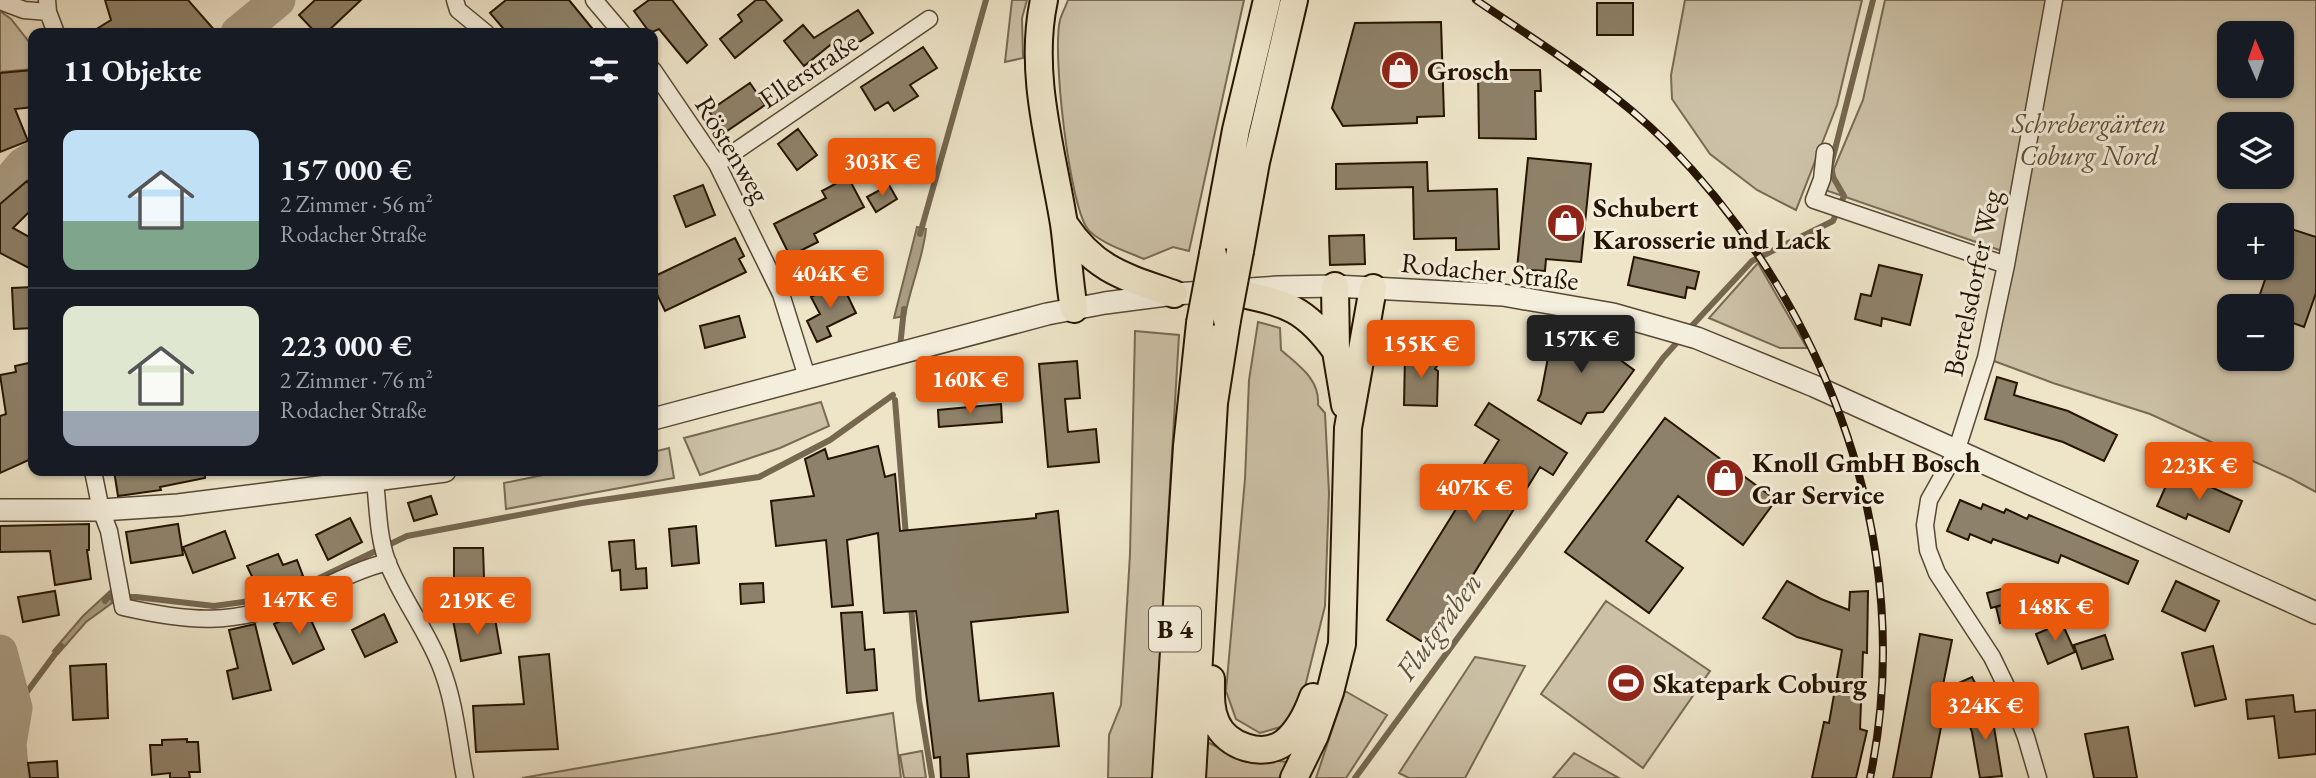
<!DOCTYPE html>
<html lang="de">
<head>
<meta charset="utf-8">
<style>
  body { margin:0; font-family:"EB Garamond",serif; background:#20242c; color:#f1f3f6; height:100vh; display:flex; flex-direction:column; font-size:26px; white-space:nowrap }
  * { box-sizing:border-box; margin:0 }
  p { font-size:23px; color:#9ea1a6 }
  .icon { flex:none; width:38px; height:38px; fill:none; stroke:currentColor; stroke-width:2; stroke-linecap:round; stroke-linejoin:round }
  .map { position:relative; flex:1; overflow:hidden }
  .details { position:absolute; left:28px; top:28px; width:630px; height:448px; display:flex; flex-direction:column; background:#171b24; border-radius:14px; box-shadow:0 2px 5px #0004 }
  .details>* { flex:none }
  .needle { width:46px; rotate:358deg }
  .controls { position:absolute; left:2217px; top:21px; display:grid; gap:14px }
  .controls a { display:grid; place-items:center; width:77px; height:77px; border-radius:14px; background:#171b24; box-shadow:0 2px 5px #0004; font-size:35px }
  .price { position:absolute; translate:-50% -60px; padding:0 16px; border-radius:7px; background:#ea580c; color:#fff; font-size:23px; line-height:46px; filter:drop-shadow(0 2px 4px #0008) }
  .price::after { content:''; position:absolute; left:50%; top:42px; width:21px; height:16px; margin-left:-10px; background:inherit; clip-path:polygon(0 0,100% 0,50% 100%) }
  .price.on { background:#222; color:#fff }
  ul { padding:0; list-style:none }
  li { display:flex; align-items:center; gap:21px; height:175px; padding:0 35px }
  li+li { border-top:2px solid #363941 }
  li span { display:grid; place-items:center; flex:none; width:196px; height:140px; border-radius:14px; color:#555 }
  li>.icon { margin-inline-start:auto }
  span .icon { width:84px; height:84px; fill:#fffc; stroke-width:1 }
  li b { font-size:30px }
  h2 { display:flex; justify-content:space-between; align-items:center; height:84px; padding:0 35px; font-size:30px }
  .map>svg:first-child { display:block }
  .green { fill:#ccc1a7; stroke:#786a54; stroke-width:2; fill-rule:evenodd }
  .water { fill:#aa9e85; stroke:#756750; stroke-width:2 }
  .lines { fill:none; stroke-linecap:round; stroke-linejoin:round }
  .stream { stroke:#756750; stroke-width:6 }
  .river { stroke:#aa9e85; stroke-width:35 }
  .building { fill:#8e8169; stroke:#251401; stroke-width:2 }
  .minor-casing { stroke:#574833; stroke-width:19 }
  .tertiary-casing { stroke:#574833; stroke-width:24 }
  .trunk-casing { stroke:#251401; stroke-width:30 }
  .minor { stroke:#f4eedc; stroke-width:16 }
  .tertiary { stroke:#f4eedc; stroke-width:21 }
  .trunk { stroke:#eee5c9; stroke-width:26 }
  .rail-casing { stroke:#251401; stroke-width:8 }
  .rail { stroke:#f4eedc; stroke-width:5; stroke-dasharray:16; stroke-linecap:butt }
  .trunk-bridge-casing { stroke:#251401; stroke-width:30; stroke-linecap:butt }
  .trunk-bridge { stroke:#eee5c9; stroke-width:26 }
  .labels { text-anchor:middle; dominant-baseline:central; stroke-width:6; stroke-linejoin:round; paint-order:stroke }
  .shield { fill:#f4eedc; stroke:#635543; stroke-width:2 }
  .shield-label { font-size:26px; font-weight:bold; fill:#251401 }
  .street-label { font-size:28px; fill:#251401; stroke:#f4eedc }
  .poi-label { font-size:28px; font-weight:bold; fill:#251401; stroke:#f4eedc; text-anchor:start }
  .park-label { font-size:28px; font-style:italic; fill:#5f513b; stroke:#f4eedc }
  .water-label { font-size:30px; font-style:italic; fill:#61523c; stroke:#f4eedc }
</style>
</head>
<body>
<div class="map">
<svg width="2316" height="778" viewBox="0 0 2316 778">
  <rect width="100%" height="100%" fill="#eee5c9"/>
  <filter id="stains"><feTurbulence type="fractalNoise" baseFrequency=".00286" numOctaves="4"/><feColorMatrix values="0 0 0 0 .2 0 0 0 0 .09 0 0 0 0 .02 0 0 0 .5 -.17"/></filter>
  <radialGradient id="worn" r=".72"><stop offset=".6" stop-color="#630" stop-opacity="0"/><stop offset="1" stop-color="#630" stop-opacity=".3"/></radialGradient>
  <path class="green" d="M1012,0H1027L1022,18L1023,58L1005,62Z
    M1068,0H1244L1189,251L1173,247L1144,259C1128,252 1097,242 1087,228C1069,202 1052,52 1060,20C1062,13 1066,6 1068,0Z
    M1685,0H1862L1837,105L1796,210L1757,190L1710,154L1672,99L1671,75Z
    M1885,0H2316V492L2292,479L2150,414L2053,383L1986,358L2005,252L1825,190L1863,100ZM2230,33H2282V86H2230ZM2230,124H2282V177H2230ZM2230,215H2282V268H2230ZM2230,306H2282V359H2230Z
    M0,11L11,19L33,47V69L0,72Z
    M1758,263L1807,348H1780L1709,318Z
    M1258,322L1280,328L1281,350C1299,366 1320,379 1318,405L1325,413L1329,493L1325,606L1297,719L1284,726L1260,733L1236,719L1226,691L1245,479L1249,380Z
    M1135,331L1179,335L1158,688L1157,778H1108L1109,735L1121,705L1130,554Z
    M821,402L829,426L780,448L700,475L684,438Z
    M669,448L674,478L506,509L504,483L563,471H653V452Z
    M1606,601L1710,671L1643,768L1541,694Z
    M1475,657L1525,666L1465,778H1409L1399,773Z
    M1345,691L1387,715L1346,778H1316Z
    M893,713L901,778H522Z
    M1207,742C1233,756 1258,759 1287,762L1279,778H1204Z
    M922,751L926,778H904L900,755Z
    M1574,753L1619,778H1553Z"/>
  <path class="water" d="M917,227L926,229C923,259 910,287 905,316L894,318Z
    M110,591L112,603L86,622L58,654L53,651L83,616Z"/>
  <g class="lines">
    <path class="stream" d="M920,234L986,0
      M1688,330L1752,261L1833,221L1844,196L1833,177L1831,165L1873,0
      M900,347L904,309
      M895,400L906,536
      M105,601L108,597H136L214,606L280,597L407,536L582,503L759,477L830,440L893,395
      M911,606L919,700L932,778
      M15,708L61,646
      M1355,778L1663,358L1681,338"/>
    <path class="river" d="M238,33L278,0
      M0,192L23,165L33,159
      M0,652L15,708L9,744L12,778"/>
  </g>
  <path class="building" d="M105,0H188L217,33H90L111,20Z
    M315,0H361L326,33H316L299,15Z
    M506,0H569L596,33H507L490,13Z
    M649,0H672L707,45L687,63L659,29L650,33L634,11Z
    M756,0H765L782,20L735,58L720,39L742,21L738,15Z
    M1597,3H1633V35H1597Z
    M858,10L873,33L847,50L839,38L804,66L784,41L803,25L814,38Z
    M1441,22L1444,116L1417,117V123L1343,126L1332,108L1355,23Z
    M923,47L937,68L910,85L918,96L894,111L888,102L875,110L861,87Z
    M33,70V107L15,109L28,141L0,152V73Z
    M1494,70H1540L1541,91H1535L1536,139L1479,138L1478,71Z
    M750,83L765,105L724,133L709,111Z
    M798,129L817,155L797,170L778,144Z
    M1528,158L1591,164L1581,262L1546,259L1545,271L1517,269Z
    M1427,162L1428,191L1497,189L1499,249L1456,250V238L1414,239L1413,187L1336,189V164Z
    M848,177L864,207L814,234L818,242L790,256L774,224L826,198L822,191Z
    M27,181L33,189V208L13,228L33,239V270L0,253V204Z
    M703,185L715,215L686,227L674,196Z
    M889,185L897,199L876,212L867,197Z
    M2282,226L2316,237V293L2304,327L2282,319V306H2256L2269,268H2282Z
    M1364,235L1365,264L1330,265L1329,236Z
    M735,238L744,256L739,259L746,272L665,311L653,286V277Z
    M1634,257L1699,272L1695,289L1687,287L1685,298L1628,285Z
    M1879,265L1922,275L1910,325L1882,318L1881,326L1855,319L1861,294L1871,296Z
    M841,282L856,313L827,327L831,336L817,342L807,321L820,314L811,297Z
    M33,287V328L14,329L12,288Z
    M739,316L745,337L705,348L700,326Z
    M1554,326L1590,333L1589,337L1634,370L1603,412L1587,413L1581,424L1538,400L1541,394Z
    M1405,355L1443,356L1435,369L1438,371L1437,406L1404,405Z
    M1077,361L1080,398L1065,399L1068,432L1096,429L1099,462L1048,467L1039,364Z
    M33,362V458L0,473V416L6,414L0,375L16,372L15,366Z
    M1997,377L2017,383L2014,395L2068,411L2117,435L2104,461L2063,442L1985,419Z
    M1489,403L1567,453L1553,475L1540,467L1429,646L1387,620L1499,440L1475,425Z
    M1001,404L1002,422L939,427L938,410Z
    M1665,418L1776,500L1743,545L1678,496L1646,541L1683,568L1649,613L1565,552Z
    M878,446L885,477L895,474L900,531L1036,518V514L1058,511L1068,612L971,622L979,701L1053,693L1059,746L967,754L969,778H941L940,757L934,758L916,611L884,613L878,533L847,540L853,605L832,607L826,540L776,546L771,501L814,496L805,459L825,449L828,459Z
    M2173,470L2242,501L2229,532L2188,514L2186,519L2157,506Z
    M114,471H205V478L160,487L161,490L118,496Z
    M431,496L437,514L414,521L408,503Z
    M1960,500L1981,509L1983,504L2004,513L2006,509L2027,519L2029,515L2138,561L2128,584L2061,555L2058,563L1993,539L1991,543L1970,534L1968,540L1947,531Z
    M350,518L362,542L328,560L316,535Z
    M89,524V550H87L91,579L55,585L50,551L0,552V526Z
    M178,524L183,555L131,563L126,532Z
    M696,526L699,563L672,566L669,529Z
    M225,531L235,558L193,573L183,547Z
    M634,540L636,569L646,568L647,588L621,590L620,570L612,571L609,542Z
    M454,548H483L484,578H454Z
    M278,554L283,565L297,560L303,576L260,593L247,566Z
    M1787,581L1821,599L1849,610L1850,592L1868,591L1867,653L1863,652L1860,729L1867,731L1856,778H1812L1824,722L1829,723L1842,650L1797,637L1763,618Z
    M2176,581L2219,601L2205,631L2162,611Z
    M763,583L764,602L741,604L740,584Z
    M2005,588L2009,603L1991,608L1987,593Z
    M55,591L59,615L23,622L18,597Z
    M2016,601L2021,618L2000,623L1996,607Z
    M306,609L324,649L293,664L274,624Z
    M862,612L865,650L874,649L877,690L847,693L841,613Z
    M494,613L501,653L461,661L453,620Z
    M384,614L397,642L365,657L352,630Z
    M2062,623L2075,652L2048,664L2036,634Z
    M255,624L271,690L233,699L227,671L238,668L229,630Z
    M1920,634L1952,640L1942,690L1949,687L1931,778H1893Z
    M2105,635L2113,659L2082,669L2074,645Z
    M2213,646L2226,699L2195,706L2182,653Z
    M549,654L558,749L476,752L473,706L524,704L519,657Z
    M106,664L108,718L73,720L70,666Z
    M1972,677L1980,693L1960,703L1952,686Z
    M2293,695L2295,712L2316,710V754L2279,758L2274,716L2248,719L2246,700Z
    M1987,707L1993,721L2002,776L1980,778L1972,732L1964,712Z
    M2128,727L2137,778H2094L2085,734Z
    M187,739V742H198L200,772H189L190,778H170V773L152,775L150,745H162V740Z
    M57,761L58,778H30L28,763Z"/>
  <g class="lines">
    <defs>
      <path id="minor" d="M47,0L48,12L56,33
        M455,0L458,10L486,33
        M594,0L622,33
        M0,1L24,10L48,12
        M653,70L717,164L781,294L807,377
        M1825,152L1822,179L1814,200L2006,265
        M717,164L929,19
        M93,471L101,510L109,531L123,607C189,622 233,626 298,599C328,586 355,570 388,562
        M375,481C378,508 378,536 387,561C401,598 427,630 441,667C455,702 458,742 465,778
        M2038,778L2026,737L2008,690L1992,657L1937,573L1928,550L1925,525L1929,500L1956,452L1986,358L2006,265L2054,0"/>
      <path id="tertiary" d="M653,419L1047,314L1105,303L1174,294L1278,287L1335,286L1503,295L1613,314L1697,338L1814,386L2316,613
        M0,510H101L178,505L445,471"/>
      <path id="trunk" d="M1044,0C1028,74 1052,150 1064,224C1068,252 1069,281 1074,309
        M1065,225C1095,270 1125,277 1174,294
        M1240,251L1256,162L1294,0
        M1213,254L1236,130L1267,0
        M1335,286L1336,351L1345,405
        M1224,290C1280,303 1301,302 1336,351
        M1211,679C1211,694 1210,709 1216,722C1226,746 1263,759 1285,742C1299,730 1307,714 1313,697
        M1166,778L1187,446L1200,323
        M1192,778L1214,403L1227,320
        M1294,778L1315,735L1330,692L1342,644L1348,428L1373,288"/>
    </defs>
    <use href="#minor" class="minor-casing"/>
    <use href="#tertiary" class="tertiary-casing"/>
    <use href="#trunk" class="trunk-casing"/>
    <use href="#minor" class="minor"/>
    <use href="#tertiary" class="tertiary"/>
    <use href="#trunk" class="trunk"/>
    <defs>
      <path id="rail" d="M1476,0C1541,44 1611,87 1667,143C1829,308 1918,548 1870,778"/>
    </defs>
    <use href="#rail" class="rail-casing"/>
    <use href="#rail" class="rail"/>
    <defs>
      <path id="trunk-bridge" d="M1227,320L1240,251
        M1200,323L1213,254"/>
    </defs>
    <use href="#trunk-bridge" class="trunk-bridge-casing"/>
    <use href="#trunk-bridge" class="trunk-bridge"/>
  </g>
  <defs>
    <symbol id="shop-disc" viewBox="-11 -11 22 22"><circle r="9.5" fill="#8f2418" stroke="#f4eedc"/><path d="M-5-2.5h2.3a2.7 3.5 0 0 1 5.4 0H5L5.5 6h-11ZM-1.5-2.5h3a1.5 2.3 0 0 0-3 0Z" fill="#fff"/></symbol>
    <symbol id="stadium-disc" viewBox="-11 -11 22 22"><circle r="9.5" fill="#8f2418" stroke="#f4eedc"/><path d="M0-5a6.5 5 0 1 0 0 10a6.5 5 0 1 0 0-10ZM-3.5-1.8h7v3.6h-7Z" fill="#fff"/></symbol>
  </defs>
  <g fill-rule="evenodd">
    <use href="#shop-disc" x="1378" y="48" width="44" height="44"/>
    <use href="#shop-disc" x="1544" y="201" width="44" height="44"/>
    <use href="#shop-disc" x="1703" y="456" width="44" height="44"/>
    <use href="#stadium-disc" x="1604" y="661" width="44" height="44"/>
  </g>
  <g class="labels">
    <rect class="shield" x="1149" y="606.5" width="52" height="45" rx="5"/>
    <g class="shield-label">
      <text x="1175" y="629">B 4</text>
    </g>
    <g class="street-label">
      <text transform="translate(808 70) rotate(-34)">Ellerstraße</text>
      <text transform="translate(733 149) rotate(59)">Röstenweg</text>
      <text transform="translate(1490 271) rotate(6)">Rodacher Straße</text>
      <text transform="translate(1972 283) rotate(-78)">Bertelsdorfer Weg</text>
    </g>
    <g class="poi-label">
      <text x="1427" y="70">Grosch</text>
      <text x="1593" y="207">Schubert<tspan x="1593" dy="32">Karosserie und Lack</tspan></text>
      <text x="1752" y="462">Knoll GmbH Bosch<tspan x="1752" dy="32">Car Service</tspan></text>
      <text x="1653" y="683">Skatepark Coburg</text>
    </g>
    <g class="park-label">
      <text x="2089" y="123">Schrebergärten<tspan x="2089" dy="32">Coburg Nord</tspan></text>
    </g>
    <g class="water-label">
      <text transform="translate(1438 626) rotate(-54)">Flutgraben</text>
    </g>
  </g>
  <rect width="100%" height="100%" filter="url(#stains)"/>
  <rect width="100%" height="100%" fill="url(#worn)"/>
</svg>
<div class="controls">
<a><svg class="needle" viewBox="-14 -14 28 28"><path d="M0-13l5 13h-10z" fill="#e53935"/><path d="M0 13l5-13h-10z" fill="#9ea1a6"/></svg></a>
<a><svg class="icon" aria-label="layers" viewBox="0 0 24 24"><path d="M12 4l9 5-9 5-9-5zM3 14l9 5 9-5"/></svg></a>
<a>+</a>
<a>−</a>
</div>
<b class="price" style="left:882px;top:198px">303K €</b>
<b class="price" style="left:830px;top:310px">404K €</b>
<b class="price on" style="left:1581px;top:375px">157K €</b>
<b class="price" style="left:1421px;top:380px">155K €</b>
<b class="price" style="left:970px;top:416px">160K €</b>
<b class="price" style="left:2199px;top:502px">223K €</b>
<b class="price" style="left:1474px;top:524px">407K €</b>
<b class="price" style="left:299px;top:636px">147K €</b>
<b class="price" style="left:477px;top:637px">219K €</b>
<b class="price" style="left:2055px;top:643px">148K €</b>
<b class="price" style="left:1985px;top:742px">324K €</b>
<section class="details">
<h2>11 Objekte<svg class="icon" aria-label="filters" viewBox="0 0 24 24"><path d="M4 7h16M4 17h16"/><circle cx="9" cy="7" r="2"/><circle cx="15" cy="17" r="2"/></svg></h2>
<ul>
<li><span style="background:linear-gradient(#bfe0f5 65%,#7fa58c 0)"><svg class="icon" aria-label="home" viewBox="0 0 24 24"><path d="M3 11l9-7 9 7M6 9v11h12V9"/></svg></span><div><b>157 000 €</b><p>2 Zimmer · 56 m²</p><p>Rodacher Straße</p></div></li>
<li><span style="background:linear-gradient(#dfe7d0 75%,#9aa5b1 0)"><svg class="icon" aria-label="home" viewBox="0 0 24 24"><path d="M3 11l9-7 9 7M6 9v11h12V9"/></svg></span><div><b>223 000 €</b><p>2 Zimmer · 76 m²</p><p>Rodacher Straße</p></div></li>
</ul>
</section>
</div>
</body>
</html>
